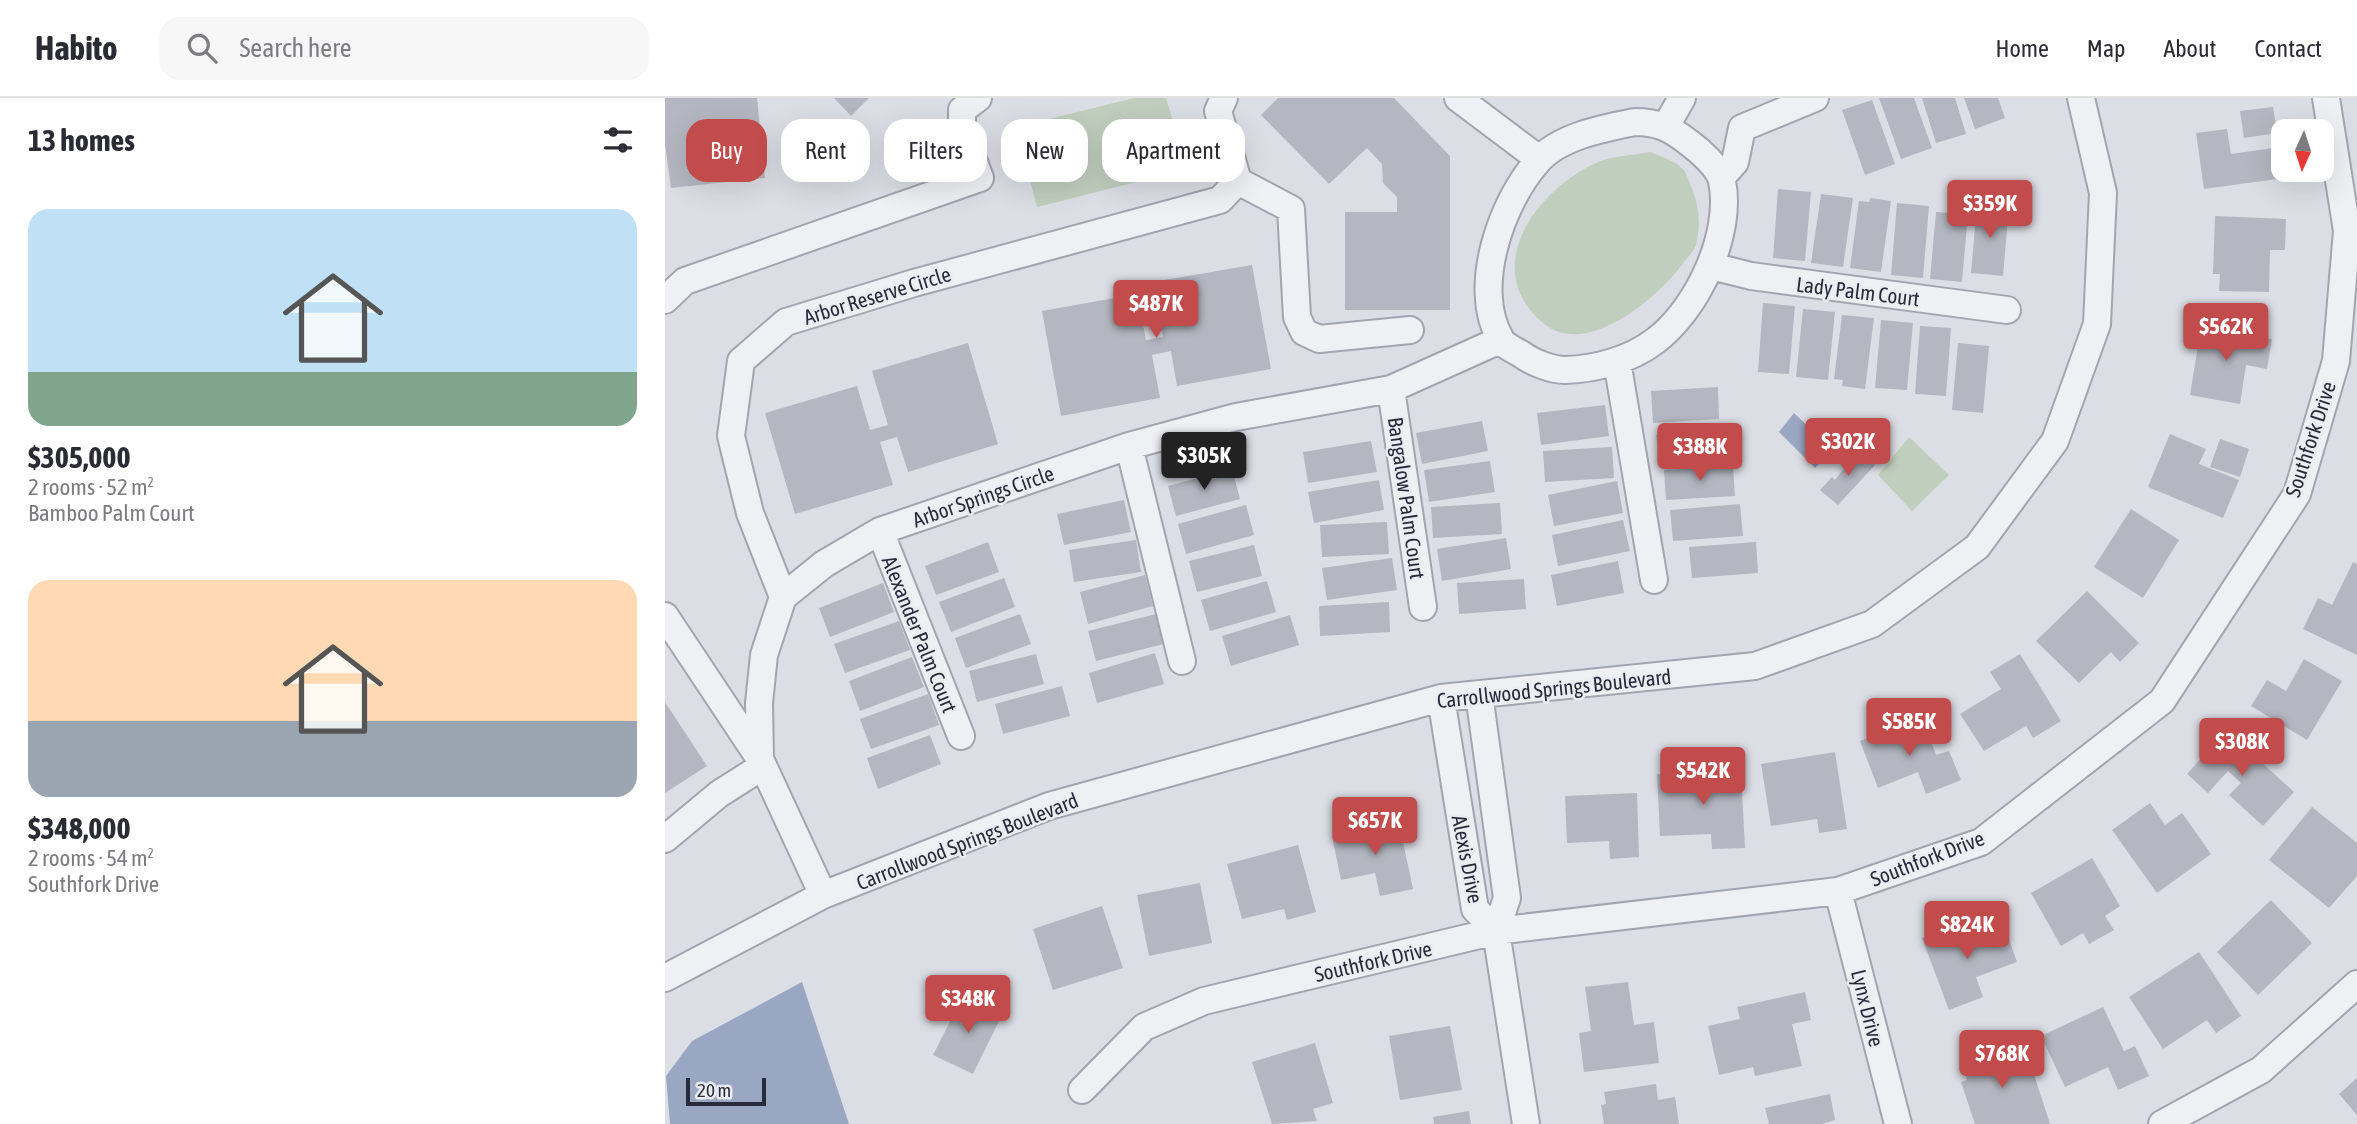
<!DOCTYPE html>
<html lang="en">
<head>
<meta charset="utf-8">
<style>
  body { margin:0; font-family:"Asap Condensed",sans-serif; background:#f7f7f7; color:#2b2b33; height:100vh; display:flex; flex-direction:column; font-size:26px; white-space:nowrap }
  * { box-sizing:border-box; margin:0 }
  p { font-size:23px; color:#7c7c81 }
  .icon { flex:none; width:38px; height:38px; fill:none; stroke:currentColor; stroke-width:2; stroke-linecap:round; stroke-linejoin:round }
  .map { position:relative; flex:1; overflow:hidden }
  .side { display:flex; flex-direction:column; background:#fff; width:665px }
  .side>* { flex:none }
  .hud { position:absolute; left:21px; top:21px; width:665px; height:63px; display:flex; gap:14px }
  .needle { width:46px; rotate:183deg }
  .fabs { position:absolute; left:1606px; top:21px; display:grid; gap:14px }
  .fabs a { display:grid; place-items:center; width:63px; height:63px; border-radius:14px; background:#fff; box-shadow:0 7px 28px #0002; font-size:35px }
  .scale { position:absolute; left:21px; bottom:18px; width:80px; box-sizing:border-box; padding-left:7px; border:4px solid #282b3a; border-top:0; font-size:19px; line-height:24px; white-space:nowrap; color:#282b3a; -webkit-text-stroke:5px #ebedf3; paint-order:stroke }
  .price { position:absolute; translate:-50% -60px; padding:0 16px; border-radius:7px; background:#c14c4b; color:#fff; font-size:23px; line-height:46px; filter:drop-shadow(0 2px 4px #0008) }
  .price::after { content:''; position:absolute; left:50%; top:42px; width:21px; height:16px; margin-left:-10px; background:inherit; clip-path:polygon(0 0,100% 0,50% 100%) }
  .price.active { background:#222; color:#fff }
  ul { padding:0; list-style:none }
  li { display:grid; align-content:center; gap:14px; height:371px; padding:0 28px }
  li span { display:grid; place-items:center; height:217px; border-radius:21px; color:#555 }
  li>.icon { margin-inline-start:auto }
  span .icon { width:126px; height:126px; fill:#fffc; stroke-width:1 }
  li b { font-size:30px }
  h2 { display:flex; justify-content:space-between; align-items:center; height:84px; padding:0 28px; font-size:30px }
  .pill { padding:0 24px; border-radius:21px; background:#fff; box-shadow:0 7px 28px #0002; font-size:24px; line-height:63px }
  .pill.active { background:#c14c4b; color:#fff }
  header { display:flex; align-items:center; gap:42px; box-sizing:border-box; height:98px; padding:0 35px; background:#fff; border-bottom:2px solid #e1e1e2 }
  header strong { font-size:33px }
  nav { display:flex; gap:38px; margin-inline-start:auto; font-size:24px }
  .search { width:490px; height:63px; background:#f7f7f7; display:flex; align-items:center; gap:18px; box-sizing:border-box; padding:0 24px; border-radius:21px; color:#7c7c81; font-size:26px }
  main { display:flex; flex:1; min-height:0 }
  .map>svg:first-child { display:block }
  .green { fill:#c0cebe }
  .water { fill:#9aa7c2 }
  .building { fill:#b4b7c1 }
  .lines { fill:none; stroke-linecap:round; stroke-linejoin:round }
  .minor-casing { stroke:#a2a5ae; stroke-width:30 }
  .minor { stroke:#eff0f4; stroke-width:26 }
  .labels { text-anchor:middle; dominant-baseline:central; stroke-width:5; stroke-linejoin:round; paint-order:stroke }
  .street-label { font-size:21px; fill:#282b3a; stroke:#ebedf3 }
</style>
</head>
<body>
<header>
<strong>Habito</strong>
<div class="search"><svg class="icon" aria-label="search" viewBox="0 0 24 24"><circle cx="10" cy="10" r="6"/><path d="M15 15l6 6"/></svg>Search here</div>
<nav><a>Home</a><a>Map</a><a>About</a><a>Contact</a></nav>
</header>
<main>
<section class="side">
<h2>13 homes<svg class="icon" aria-label="filters" viewBox="0 0 24 24"><path d="M4 7h16M4 17h16"/><circle cx="9" cy="7" r="2"/><circle cx="15" cy="17" r="2"/></svg></h2>
<ul>
<li><span style="background:linear-gradient(#bfe0f5 75%,#7fa58c 0)"><svg class="icon" aria-label="home" viewBox="0 0 24 24"><path d="M3 11l9-7 9 7M6 9v11h12V9"/></svg></span><div><b>$305,000</b><p>2 rooms · 52 m²</p><p>Bamboo Palm Court</p></div></li>
<li><span style="background:linear-gradient(#ffd9b3 65%,#9aa5b1 0)"><svg class="icon" aria-label="home" viewBox="0 0 24 24"><path d="M3 11l9-7 9 7M6 9v11h12V9"/></svg></span><div><b>$348,000</b><p>2 rooms · 54 m²</p><p>Southfork Drive</p></div></li>
</ul>
</section>
<div class="map">
<svg width="1692" height="1026" viewBox="0 0 1692 1026">
  <rect width="100%" height="100%" fill="#dcdee5"/>
  <path class="green" d="M469,0H501L523,71L372,109L351,29Z
    M985,54C994,58 1011,63 1018,71C1022,75 1024,85 1027,90C1034,108 1036,128 1031,147C1029,153 1023,159 1019,164C994,199 921,262 878,225C813,170 872,91 933,64C948,58 969,57 985,54Z
    M1244,339L1284,377L1247,413L1213,377Z"/>
  <path class="water" d="M1129,315L1168,352L1150,370L1114,334Z
    M137,884L184,1026H5L1,978L27,943Z"/>
  <path class="building" d="M0,0H92L100,80L6,90L0,46Z
    M169,0H204L186,18Z
    M613,0H729L785,58V212H680V114H732V99L718,85L717,66L702,50L664,86L596,17Z
    M1214,0H1249L1267,50L1236,61Z
    M1257,0H1290L1301,36L1271,45Z
    M1299,0H1333L1340,20L1310,31Z
    M1207,2L1230,66L1200,77L1177,12Z
    M1608,9L1612,35L1579,40L1575,13Z
    M1562,31L1566,56L1615,49L1619,80L1539,91L1531,35Z
    M1113,91L1146,94L1140,163L1108,160Z
    M1156,96L1188,100L1178,169L1146,165Z
    M1205,100L1226,103L1216,174L1185,170L1194,103L1204,104Z
    M1232,105L1264,108L1258,180L1226,177Z
    M1312,106L1344,109L1338,178L1306,175Z
    M1271,114L1303,116L1297,184L1265,181Z
    M1550,118L1621,121L1620,152H1605L1604,194L1554,193L1555,176H1548Z
    M587,167L606,271L512,288L506,253L487,257L495,300L396,318L377,213L472,196L481,242L498,239L488,184Z
    M1098,205L1130,208L1124,276L1093,274Z
    M1138,211L1170,214L1163,282L1131,279Z
    M1177,217L1209,220L1200,291L1177,288L1178,282L1169,281Z
    M1216,222L1248,225L1242,292L1210,290Z
    M1255,228L1286,230L1281,298L1250,296Z
    M1536,229L1607,241L1602,271L1581,267L1575,306L1525,297Z
    M303,245L333,346L243,374L232,339L215,344L228,387L130,416L100,315L192,288L205,332L223,327L207,273Z
    M1293,245L1324,248L1318,315L1287,312Z
    M1053,289L1054,321L988,325L986,293Z
    M940,307L944,338L876,347L872,315Z
    M817,323L823,353L757,366L751,335Z
    M1059,326L1065,357L996,368L991,337Z
    M1505,336L1541,351L1534,366L1574,382L1558,420L1483,389Z
    M1555,341L1584,351L1575,379L1545,369Z
    M706,343L712,374L643,385L638,354Z
    M947,349L949,380L880,384L878,353Z
    M1194,352L1210,367L1173,407L1155,392L1167,379L1170,382Z
    M825,363L830,394L764,404L759,372Z
    M1068,368L1070,398L1001,402L999,372Z
    M567,371L575,401L511,418L503,388Z
    M714,382L719,412L649,425L643,394Z
    M952,383L958,415L889,428L883,397Z
    M459,402L466,434L399,447L392,416Z
    M835,405L837,436L768,440L766,409Z
    M1075,406L1078,438L1008,443L1005,412Z
    M581,407L589,437L521,456L513,426Z
    M1466,411L1514,442L1478,500L1429,469Z
    M958,422L965,453L893,468L887,437Z
    M722,424L724,456L657,459L655,427Z
    M841,440L846,471L777,483L772,451Z
    M471,442L476,474L409,484L404,452Z
    M323,444L334,474L271,497L260,468Z
    M1091,444L1093,475L1027,480L1024,449Z
    M589,447L597,478L532,494L524,463Z
    M727,460L732,492L662,502L657,470Z
    M953,463L959,495L892,508L886,477Z
    M1688,464L1692,466V557L1638,531L1653,500L1667,507Z
    M480,477L488,508L423,526L415,494Z
    M339,480L350,509L286,534L274,504Z
    M859,481L861,511L794,516L792,485Z
    M602,483L611,514L545,533L536,502Z
    M218,485L229,514L165,539L154,510Z
    M1422,493L1474,545L1455,564L1446,554L1414,585L1371,543Z
    M724,504L725,534L655,538L654,508Z
    M355,516L366,546L301,570L290,540Z
    M491,516L499,546L431,563L423,533Z
    M625,517L634,547L566,568L557,538Z
    M234,523L245,552L180,575L169,546Z
    M490,555L499,586L432,605L424,575Z
    M371,556L379,586L312,604L304,573Z
    M1355,556L1396,623L1368,640L1361,628L1319,653L1295,616L1336,591L1325,574Z
    M247,559L259,589L195,613L184,583Z
    M1639,561L1677,583L1642,642L1586,608L1602,582L1621,593Z
    M397,588L405,618L338,636L330,606Z
    M263,596L274,627L206,651L195,621Z
    M0,604L42,668L0,695Z
    M1257,620L1271,657L1284,653L1296,682L1261,696L1253,674L1213,690L1195,643Z
    M1561,632L1629,694L1598,728L1564,697L1576,685L1563,673L1543,695L1522,676Z
    M265,637L276,666L213,691L202,660Z
    M1170,654L1182,731L1154,735L1152,721L1106,728L1096,666Z
    M1076,673L1080,750L1047,751L1046,736L995,738L992,676Z
    M972,695L974,759L945,761L944,743L902,745L900,698Z
    M1485,705L1500,727L1517,715L1546,756L1492,795L1447,732Z
    M1647,709L1692,745V778L1664,810L1604,762Z
    M734,725L748,791L715,798L710,775L676,782L667,738Z
    M633,747L651,814L622,822L619,811L577,821L562,766Z
    M1427,760L1455,808L1440,818L1449,832L1424,846L1418,835L1396,848L1366,795Z
    M535,785L547,845L484,858L472,797Z
    M1606,802L1647,845L1593,897L1552,854Z
    M437,808L458,870L388,892L368,831Z
    M1338,825L1352,864L1311,879L1318,899L1284,912L1257,840L1286,830L1290,843Z
    M1534,854L1576,918L1551,935L1542,922L1498,951L1464,899Z
    M963,884L969,927L989,924L994,965L919,974L914,935L926,933L920,889Z
    M1140,894L1146,922L1127,926L1137,968L1090,978L1088,969L1054,977L1043,928L1075,921L1072,909Z
    M298,898L337,917L308,976L268,957Z
    M1438,909L1459,953L1470,948L1484,978L1453,992L1443,969L1400,989L1376,938Z
    M785,928L797,992L735,1002L724,938Z
    M650,945L668,1005L648,1011L652,1023L607,1026L587,964Z
    M1333,947L1340,969L1364,961L1385,1026H1310L1296,984L1302,982L1295,959Z
    M1692,980V1017L1674,996Z
    M991,986L993,1002L1010,999L1014,1026H939L936,1007L941,1006L939,994Z
    M1165,996L1170,1022L1157,1026H1104L1100,1010Z
    M804,1013L806,1026H769L768,1019Z"/>
  <g class="lines">
    <defs>
      <path id="minor" d="M793,0L874,61
        M970,24C993,24 1005,30 1023,44C1034,52 1054,69 1057,83C1068,136 1032,212 990,243C965,262 931,271 900,272C886,272 867,264 856,256C849,252 838,247 835,240C806,189 837,103 873,63C895,38 940,30 970,24Z
        M1001,28L1017,0
        M1056,80L1070,64L1077,30L1150,0
        M573,83L626,111L632,219L639,234L654,241L745,232
        M1046,168L1086,178L1342,212
        M0,202L20,183L315,80L297,32V12L313,0
        M952,263L989,482
        M726,291L758,509
        M464,348L517,563
        M215,433L296,638
        M118,499L85,415L66,338L76,263L121,224L249,185L555,102L573,83L553,13L559,0
        M0,518L95,661
        M814,596L842,800L831,833L861,1026
        M776,600L810,811L831,833
        M0,741L54,696L98,668
        M1173,793L1233,1026
        M158,797L95,661L94,605L99,557L118,499L159,466L215,433L464,348L571,319L726,291L835,242
        M0,880L158,797L384,708L776,600L1090,568L1207,526L1312,449L1390,343L1432,226L1438,95L1416,0
        M417,992L479,929L539,903L831,833L1173,793L1316,744L1497,603L1632,396L1671,263L1682,133L1661,0
        M1497,1026L1596,972L1692,886"/>
    </defs>
    <use href="#minor" class="minor-casing"/>
    <use href="#minor" class="minor"/>
  </g>
  <g class="labels">
    <g class="street-label">
      <text transform="translate(1193 193) rotate(7)">Lady Palm Court</text>
      <text transform="translate(212 197) rotate(-17)">Arbor Reserve Circle</text>
      <text transform="translate(1645 341) rotate(-72)">Southfork Drive</text>
      <text transform="translate(318 398) rotate(-19)">Arbor Springs Circle</text>
      <text transform="translate(742 400) rotate(82)">Bangalow Palm Court</text>
      <text transform="translate(255 536) rotate(68)">Alexander Palm Court</text>
      <text transform="translate(889 590) rotate(-6)">Carrollwood Springs Boulevard</text>
      <text transform="translate(302 743) rotate(-21)">Carrollwood Springs Boulevard</text>
      <text transform="translate(1262 760) rotate(-21)">Southfork Drive</text>
      <text transform="translate(803 761) rotate(79)">Alexis Drive</text>
      <text transform="translate(708 863) rotate(-13)">Southfork Drive</text>
      <text transform="translate(1203 910) rotate(76)">Lynx Drive</text>
    </g>
  </g>
</svg>
<div class="fabs">
<a><svg class="needle" viewBox="-14 -14 28 28"><path d="M0-13l5 13h-10z" fill="#e53935"/><path d="M0 13l5-13h-10z" fill="#7c7c81"/></svg></a>
</div>
<div class="scale">20 m</div>
<b class="price" style="left:1325px;top:142px">$359K</b>
<b class="price" style="left:491px;top:242px">$487K</b>
<b class="price" style="left:1561px;top:265px">$562K</b>
<b class="price" style="left:1183px;top:380px">$302K</b>
<b class="price" style="left:1035px;top:385px">$388K</b>
<b class="price active" style="left:539px;top:394px">$305K</b>
<b class="price" style="left:1244px;top:660px">$585K</b>
<b class="price" style="left:1577px;top:680px">$308K</b>
<b class="price" style="left:1038px;top:709px">$542K</b>
<b class="price" style="left:710px;top:759px">$657K</b>
<b class="price" style="left:1302px;top:863px">$824K</b>
<b class="price" style="left:303px;top:937px">$348K</b>
<b class="price" style="left:1337px;top:992px">$768K</b>
<div class="hud">
<a class="pill active">Buy</a>
<a class="pill">Rent</a>
<a class="pill">Filters</a>
<a class="pill">New</a>
<a class="pill">Apartment</a>
</div>
</div>
</main>
</body>
</html>
